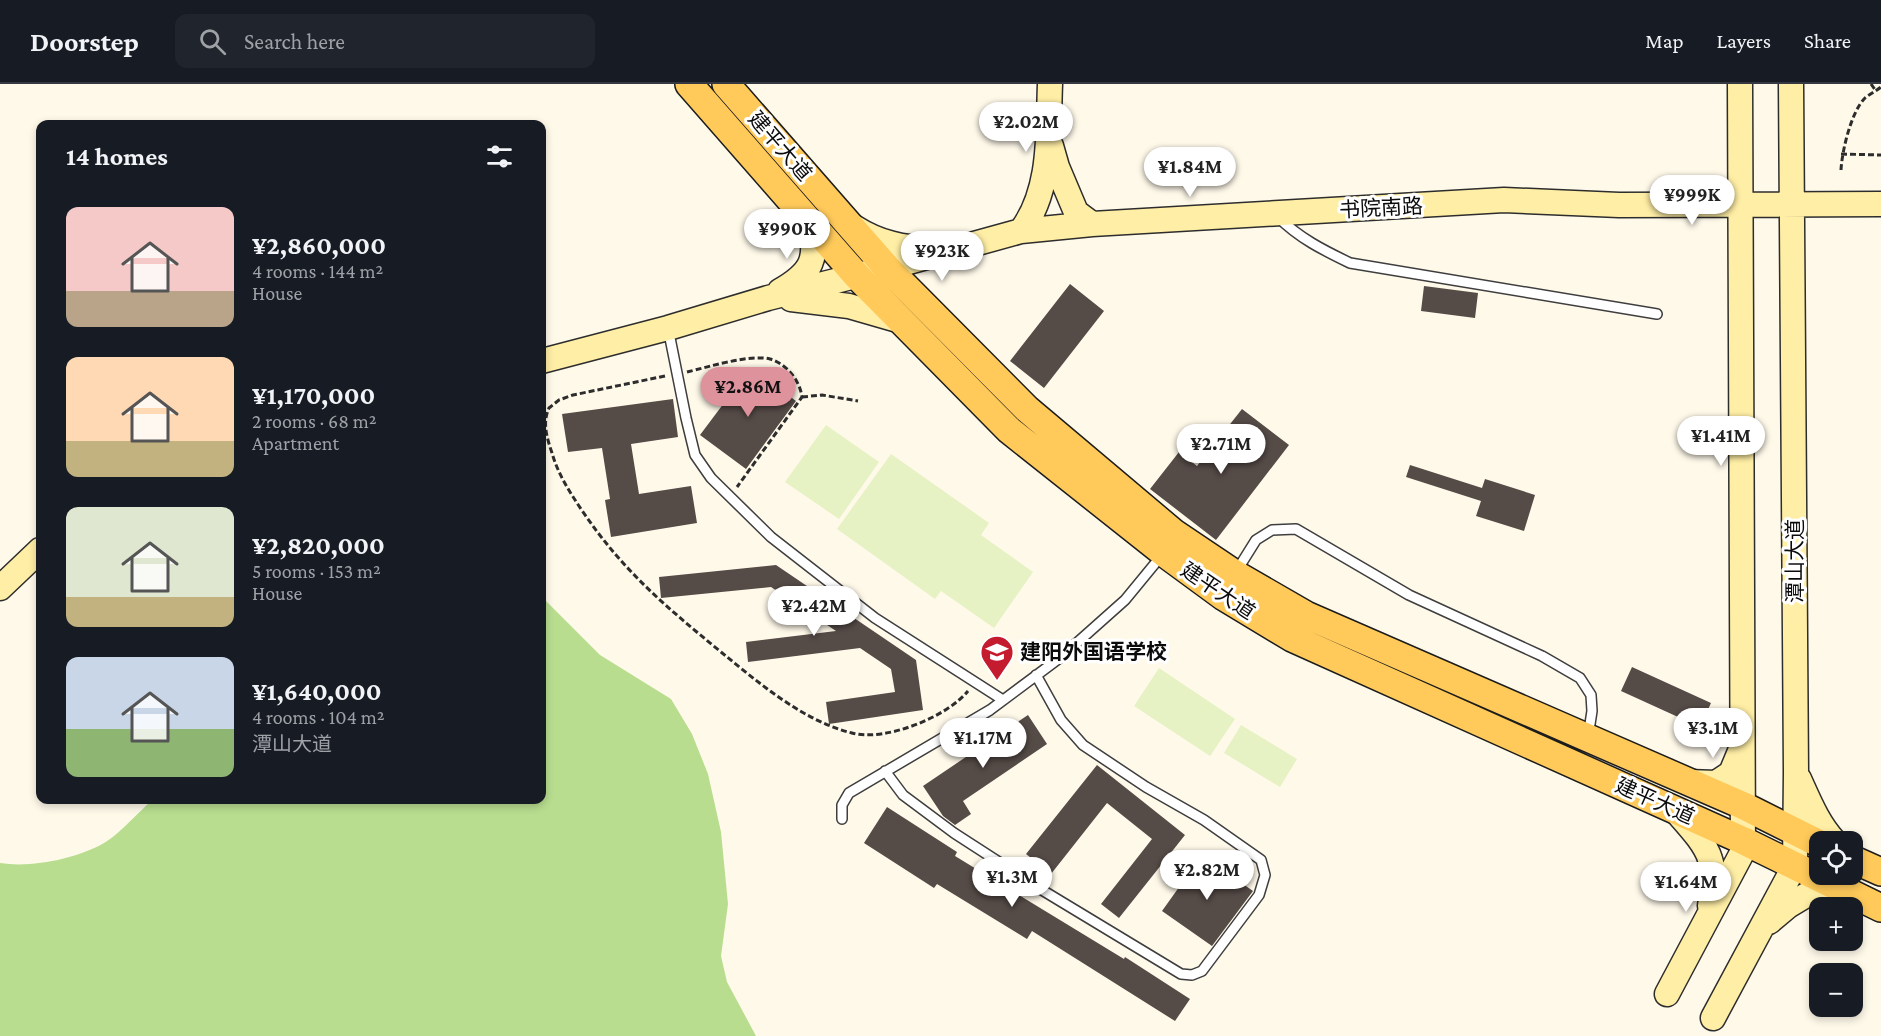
<!DOCTYPE html>
<html lang="en">
<head>
<meta charset="utf-8">
<style>
  body { margin:0; font-family:"Crimson Pro","Noto Sans SC",serif; background:#20242c; color:#f1f3f6; height:100vh; display:flex; flex-direction:column; font-size:22px; white-space:nowrap }
  * { box-sizing:border-box; margin:0 }
  p { font-size:20px; color:#9ea1a6 }
  .icon { flex:none; width:33px; height:33px; fill:none; stroke:currentColor; stroke-width:2; stroke-linecap:round; stroke-linejoin:round }
  .map { position:relative; flex:1; overflow:hidden }
  .side { position:absolute; left:36px; top:36px; width:510px; height:684px; display:flex; flex-direction:column; background:#171b24; border-radius:12px; box-shadow:0 3px 9px #0003 }
  .side>* { flex:none }
  .fabs { position:absolute; left:1809px; top:747px; display:grid; gap:12px }
  .fabs a { display:grid; place-items:center; width:54px; height:54px; border-radius:12px; background:#171b24; box-shadow:0 3px 9px #0003; font-size:30px }
  .price { position:absolute; translate:-50% -51px; padding:0 14px; border-radius:21px; background:#fff; color:#222; font-size:20px; line-height:39px; filter:drop-shadow(0 2px 3px #0008) }
  .price::after { content:''; position:absolute; left:50%; top:36px; width:18px; height:14px; margin-left:-9px; background:inherit; clip-path:polygon(0 0,100% 0,50% 100%) }
  .price.current { background:#dd929c; color:#111 }
  ul { padding:0; list-style:none }
  li { display:flex; align-items:center; gap:18px; height:150px; padding:0 30px }
  li span { display:grid; place-items:center; flex:none; width:168px; height:120px; border-radius:12px; color:#555 }
  li>.icon { margin-inline-start:auto }
  span .icon { width:72px; height:72px; fill:#fffc; stroke-width:1 }
  li b { font-size:26px }
  h2 { display:flex; justify-content:space-between; align-items:center; height:72px; padding:0 30px; font-size:26px }
  header { display:flex; align-items:center; gap:36px; box-sizing:border-box; height:84px; padding:0 30px; background:#171b24; border-bottom:2px solid #363941 }
  header strong { font-size:28px }
  nav { display:flex; gap:33px; margin-inline-start:auto; font-size:21px }
  .search { width:420px; height:54px; background:#20242c; display:flex; align-items:center; gap:15px; box-sizing:border-box; padding:0 21px; border-radius:12px; color:#9ea1a6; font-size:22px }
  .map>svg:first-child { display:block }
  .forest { fill:#b8dd8f }
  .pitch { fill:#e6f2c3 }
  .building { fill:#554b47 }
  .lines { fill:none; stroke-linecap:round; stroke-linejoin:round }
  .lane-casing { stroke:#3e3e3e; stroke-width:12 }
  .secondary-casing { stroke:#2d2d2d; stroke-width:27 }
  .primary-casing { stroke:#1c1c1c; stroke-width:30 }
  .path { stroke:#2d2d2d; stroke-width:3; stroke-dasharray:6 3; stroke-linecap:butt }
  .lane { stroke:#fff; stroke-width:9 }
  .secondary { stroke:#ffeea5; stroke-width:24 }
  .primary { stroke:#ffca5a; stroke-width:27 }
  .labels { text-anchor:middle; dominant-baseline:central; stroke-width:6; stroke-linejoin:round; paint-order:stroke }
  .street-label { font-size:21px; fill:#0b0b0b; stroke:#fff }
  .poi-label { font-size:21px; font-weight:bold; fill:#0b0b0b; stroke:#fff; text-anchor:start }
</style>
</head>
<body>
<header>
<strong>Doorstep</strong>
<div class="search"><svg class="icon" aria-label="search" viewBox="0 0 24 24"><circle cx="10" cy="10" r="6"/><path d="M15 15l6 6"/></svg>Search here</div>
<nav><a>Map</a><a>Layers</a><a>Share</a></nav>
</header>
<div class="map">
<svg width="1881" height="952" viewBox="0 0 1881 952">
  <rect width="100%" height="100%" fill="#fff9ea"/>
  <path class="forest" d="M542,513L600,571L671,615L692,650L708,690L721,748L728,820L721,872L727,898L756,952H0V779C31,784 76,775 104,759C117,752 140,727 152,716H542Z"/>
  <path class="pitch" d="M826,341L879,378L839,435L785,398Z
    M891,370L989,439L981,451L1033,488L994,544L941,507L935,515L837,445Z
    M1159,584L1235,635L1210,672L1134,622Z
    M1241,641L1297,675L1280,703L1224,669Z"/>
  <path class="building" d="M1070,200L1104,227L1044,304L1010,277Z
    M1424,202L1478,209L1475,234L1421,227Z
    M751,283L796,317L746,385L700,351Z
    M673,315L678,353L631,360L639,410L691,402L697,439L611,453L605,416L610,415L602,364L568,368L562,330Z
    M1242,325L1289,361L1216,456L1150,405L1179,368L1197,382Z
    M1410,381L1482,404L1485,395L1535,411L1524,447L1476,432L1481,417L1406,393Z
    M776,481L916,576L923,626L829,640L826,618L895,608L891,585L860,564L748,578L746,558L836,547L771,503L661,514L659,493Z
    M1632,583L1711,619L1700,643L1621,607Z
    M1028,631L1047,660L963,717L971,730L955,741L943,732L923,702Z
    M1097,681L1185,751L1119,834L1101,820L1152,755L1107,719L1051,790L1026,770Z
    M887,723L957,768L955,772L1124,875L1125,873L1190,915L1175,937L1032,847L1027,855L937,800L934,804L864,759Z
    M1202,771L1253,807L1212,862L1162,827Z"/>
  <g class="lines">
    <defs>
      <path id="lane" d="M1278,133C1299,154 1323,166 1350,179L1657,230
        M668,244L686,334L695,371L711,394L771,453L875,534L1003,616
        M1236,488L1256,456L1272,446L1296,445L1409,511L1542,572L1580,594L1591,611L1592,627L1590,640L1584,651
        M885,687L903,711L954,749L1042,806L1181,890L1192,891L1202,887L1259,811L1265,791L1261,776L1204,736L1146,703L1083,661L1061,636L1036,591
        M842,735V721L849,709L990,626L1061,573L1125,516L1162,471"/>
      <path id="secondary" d="M1051,62L1057,83L1076,128L1092,140
        M854,143C879,159 903,164 932,165
        M1021,147C1052,106 1048,49 1050,0
        M780,207C813,188 818,175 810,138
        M791,215L849,222L901,237
        M542,277L668,244L768,214L887,184L1021,147L1092,140L1504,116L1619,121L1881,120
        M0,504L40,466
        M1799,695C1809,717 1818,740 1835,758
        M1688,698L1716,699L1731,689L1741,665
        M1674,725C1686,739 1705,758 1710,775C1715,790 1712,807 1710,822
        M1769,838L1788,822L1808,810L1845,806
        M1667,910L1743,767L1740,0
        M1713,934L1795,781L1796,689L1791,0"/>
      <path id="primary" d="M689,0L857,192L1009,346L1164,469L1224,513L1292,554L1744,757L1881,824
        M726,0L887,184L1027,325L1174,449L1235,490L1306,531L1744,722L1820,760
        M1852,775L1881,788"/>
    </defs>
    <use href="#lane" class="lane-casing"/>
    <use href="#secondary" class="secondary-casing"/>
    <use href="#primary" class="primary-casing"/>
    <path class="path" d="M1871,0L1876,7
      M1841,70L1881,71
      M1841,86C1842,67 1851,28 1865,14C1870,10 1876,7 1881,3
      M687,288C708,283 750,270 770,275C787,280 800,297 802,313L737,403
      M665,292L573,311L559,316L549,324C542,339 547,354 552,369C558,390 569,407 581,425C622,486 665,522 721,568C759,599 803,637 852,649C885,658 947,633 968,607
      M802,313L822,311L858,317"/>
    <use href="#lane" class="lane"/>
    <use href="#secondary" class="secondary"/>
    <use href="#primary" class="primary"/>
  </g>
  <defs>
    <symbol id="school-pin" viewBox="-11 -11 22 30"><path d="M0 17L-7.5 6A9.5 9.5 0 1 1 7.5 6Z" fill="#c41b2f" stroke="#fff"/><path d="M0-5L7-2L0 1L-7-2ZM-4 1L0 2.5L4 1V4Q0 6-4 4Z" fill="#fff"/></symbol>
  </defs>
  <g fill-rule="evenodd">
    <use href="#school-pin" x="978" y="549" width="38" height="52"/>
  </g>
  <g class="labels">
    <g class="street-label">
      <text transform="translate(780 62) rotate(49)">建平大道</text>
      <text transform="translate(1381 124) rotate(-3)">书院南路</text>
      <text transform="translate(1795 477) rotate(-90)">潭山大道</text>
      <text transform="translate(1218 507) rotate(34)">建平大道</text>
      <text transform="translate(1655 717) rotate(24)">建平大道</text>
    </g>
    <g class="poi-label">
      <text x="1020" y="568">建阳外国语学校</text>
    </g>
  </g>
</svg>
<div class="fabs">
<a><svg class="icon" aria-label="locate" viewBox="0 0 24 24"><circle cx="12" cy="12" r="6"/><path d="M12 2v4M12 18v4M2 12h4M18 12h4"/></svg></a>
<a>+</a>
<a>−</a>
</div>
<b class="price" style="left:1026px;top:69px">¥2.02M</b>
<b class="price" style="left:1190px;top:114px">¥1.84M</b>
<b class="price" style="left:1692px;top:142px">¥999K</b>
<b class="price" style="left:787px;top:176px">¥990K</b>
<b class="price" style="left:942px;top:198px">¥923K</b>
<b class="price current" style="left:748px;top:334px">¥2.86M</b>
<b class="price" style="left:1721px;top:383px">¥1.41M</b>
<b class="price" style="left:1221px;top:391px">¥2.71M</b>
<b class="price" style="left:814px;top:553px">¥2.42M</b>
<b class="price" style="left:1713px;top:675px">¥3.1M</b>
<b class="price" style="left:983px;top:685px">¥1.17M</b>
<b class="price" style="left:1207px;top:817px">¥2.82M</b>
<b class="price" style="left:1012px;top:824px">¥1.3M</b>
<b class="price" style="left:1686px;top:829px">¥1.64M</b>
<section class="side">
<h2>14 homes<svg class="icon" aria-label="filters" viewBox="0 0 24 24"><path d="M4 7h16M4 17h16"/><circle cx="9" cy="7" r="2"/><circle cx="15" cy="17" r="2"/></svg></h2>
<ul>
<li><span style="background:linear-gradient(#f6c9c9 70%,#b9a48a 0)"><svg class="icon" aria-label="home" viewBox="0 0 24 24"><path d="M3 11l9-7 9 7M6 9v11h12V9"/></svg></span><div><b>¥2,860,000</b><p>4 rooms · 144 m²</p><p>House</p></div></li>
<li><span style="background:linear-gradient(#ffd9b3 70%,#c2b280 0)"><svg class="icon" aria-label="home" viewBox="0 0 24 24"><path d="M3 11l9-7 9 7M6 9v11h12V9"/></svg></span><div><b>¥1,170,000</b><p>2 rooms · 68 m²</p><p>Apartment</p></div></li>
<li><span style="background:linear-gradient(#dfe7d0 75%,#c2b280 0)"><svg class="icon" aria-label="home" viewBox="0 0 24 24"><path d="M3 11l9-7 9 7M6 9v11h12V9"/></svg></span><div><b>¥2,820,000</b><p>5 rooms · 153 m²</p><p>House</p></div></li>
<li><span style="background:linear-gradient(#c9d6e8 60%,#8fb573 0)"><svg class="icon" aria-label="home" viewBox="0 0 24 24"><path d="M3 11l9-7 9 7M6 9v11h12V9"/></svg></span><div><b>¥1,640,000</b><p>4 rooms · 104 m²</p><p>潭山大道</p></div></li>
</ul>
</section>
</div>
</body>
</html>
